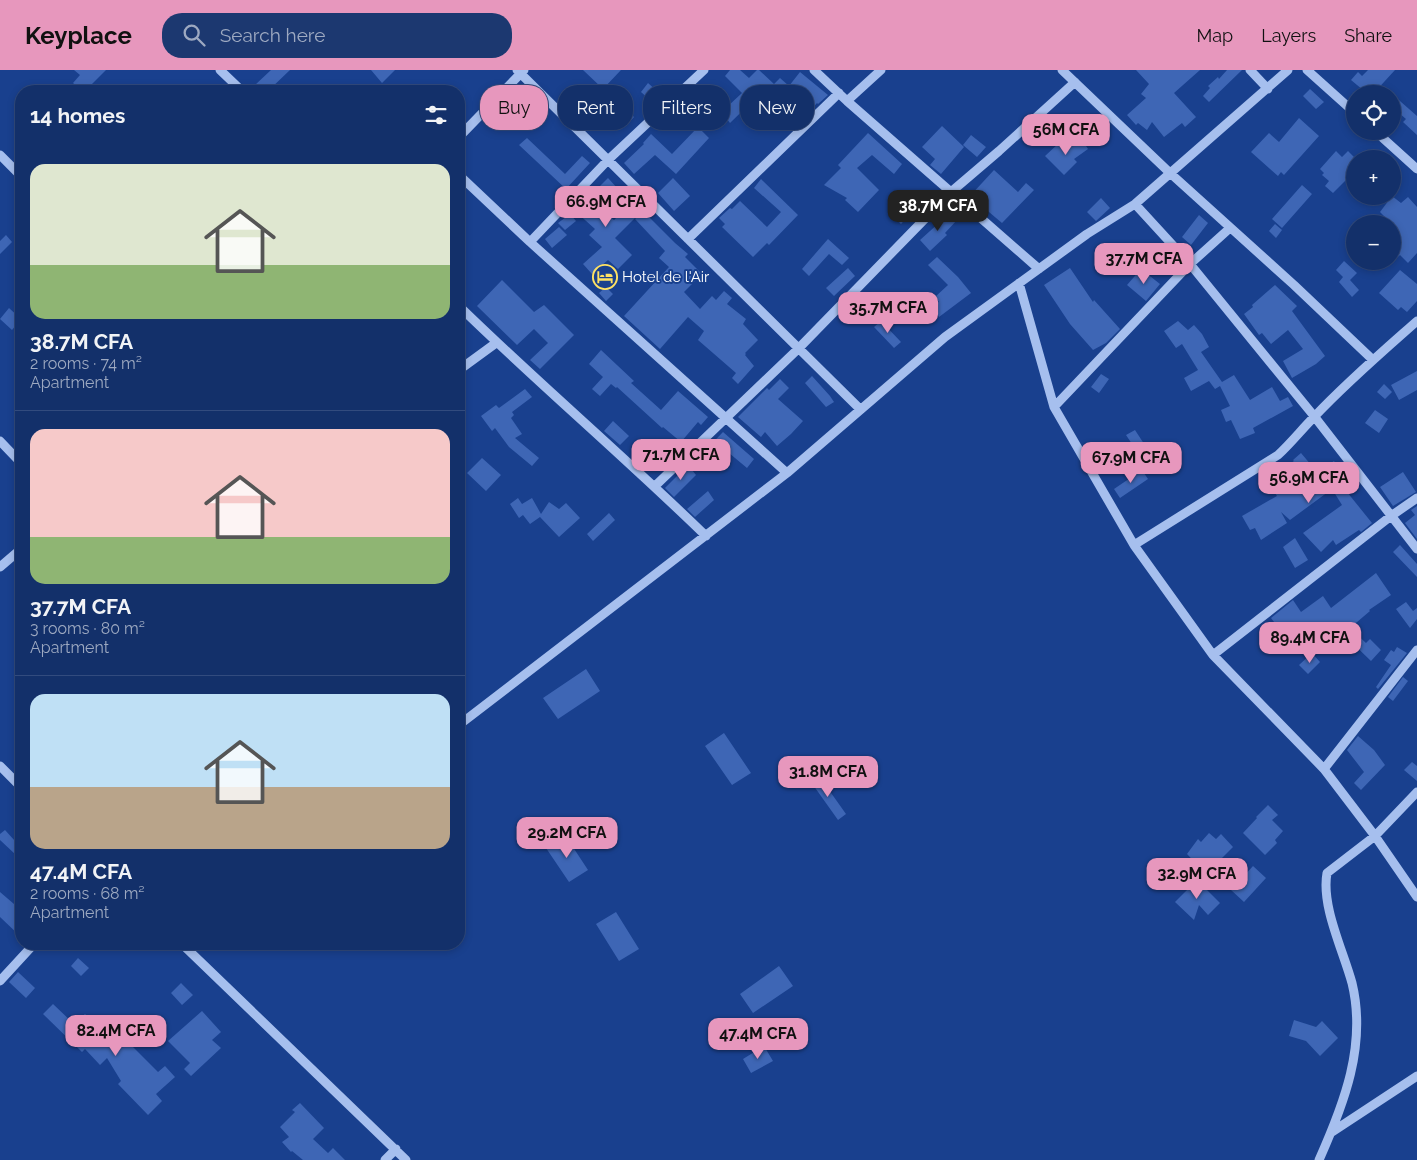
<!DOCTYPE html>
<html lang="en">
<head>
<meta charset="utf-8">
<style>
  body { margin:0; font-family:Raleway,sans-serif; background:#1c3870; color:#f1f3f6; height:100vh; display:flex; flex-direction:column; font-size:19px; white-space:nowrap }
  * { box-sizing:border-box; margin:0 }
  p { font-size:16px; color:#9da9c1 }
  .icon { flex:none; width:28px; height:28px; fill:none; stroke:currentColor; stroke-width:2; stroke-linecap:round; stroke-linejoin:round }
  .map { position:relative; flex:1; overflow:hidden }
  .sheet { position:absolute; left:15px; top:15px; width:450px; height:865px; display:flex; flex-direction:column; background:#13306a; border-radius:20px; box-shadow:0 2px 8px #0003,0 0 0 1px #324b7e }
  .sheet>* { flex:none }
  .hud { position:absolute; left:480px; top:15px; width:475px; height:45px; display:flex; gap:10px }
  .tools { position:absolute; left:1346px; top:15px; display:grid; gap:10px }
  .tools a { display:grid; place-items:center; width:55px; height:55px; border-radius:50%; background:#13306a; box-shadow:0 2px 8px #0003,0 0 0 1px #324b7e; font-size:25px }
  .price { position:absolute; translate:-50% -42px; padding:0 11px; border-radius:10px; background:#e797bd; color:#111; font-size:16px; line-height:32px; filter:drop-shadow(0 1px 2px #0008) }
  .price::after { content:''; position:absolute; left:50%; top:30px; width:15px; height:11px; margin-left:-8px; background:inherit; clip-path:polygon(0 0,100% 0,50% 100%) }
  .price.on { background:#222; color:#fff }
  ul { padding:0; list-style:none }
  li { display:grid; align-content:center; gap:10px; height:265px; padding:0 15px }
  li+li { border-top:1px solid #324b7e }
  li span { display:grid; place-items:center; height:155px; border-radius:15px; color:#555 }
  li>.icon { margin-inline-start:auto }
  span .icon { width:90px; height:90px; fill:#fffc; stroke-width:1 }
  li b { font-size:21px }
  h2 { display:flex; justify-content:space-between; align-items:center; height:60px; padding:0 15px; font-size:21px }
  .pill { padding:0 18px; border-radius:20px; background:#13306a; box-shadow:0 2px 8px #0003,0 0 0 1px #324b7e; font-size:18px; line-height:45px }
  .pill.on { background:#e797bd; color:#111 }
  header { display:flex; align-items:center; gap:30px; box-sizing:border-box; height:70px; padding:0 25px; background:#e797bd; color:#111 }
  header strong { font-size:24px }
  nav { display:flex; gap:28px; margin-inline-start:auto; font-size:18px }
  .search { width:350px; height:45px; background:#1c3870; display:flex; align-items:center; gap:12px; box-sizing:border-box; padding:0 18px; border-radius:20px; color:#9da9c1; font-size:19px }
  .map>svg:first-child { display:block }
  .building { fill:#3e66b5 }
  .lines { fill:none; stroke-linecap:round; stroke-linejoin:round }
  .minor { stroke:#a6bfee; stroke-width:9 }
  .labels { text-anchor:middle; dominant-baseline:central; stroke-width:4; stroke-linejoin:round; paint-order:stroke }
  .poi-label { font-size:15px; fill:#fff; stroke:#19408e; text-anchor:start }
</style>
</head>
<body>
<header>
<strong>Keyplace</strong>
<div class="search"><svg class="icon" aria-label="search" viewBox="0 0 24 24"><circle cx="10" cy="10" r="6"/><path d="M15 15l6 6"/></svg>Search here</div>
<nav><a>Map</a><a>Layers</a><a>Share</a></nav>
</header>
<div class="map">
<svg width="1417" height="1090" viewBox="0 0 1417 1090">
  <rect width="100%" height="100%" fill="#19408e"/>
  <path class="building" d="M74,0H106L85,21H82L73,13L80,5Z
    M271,0H290L268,21H261L255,15Z
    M371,0H395L382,13Z
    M583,0H621L603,19L634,47L626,56L602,35L585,54L576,46L602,18Z
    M730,0H740L749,8L757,0H759L774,14L780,8L789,16L800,2L828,25L818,34L817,33L798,54L764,20L730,53L724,45L730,39L728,36L742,23L725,6Z
    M1136,0H1200L1174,23L1196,47L1185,57L1182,53L1164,67L1152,52L1147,60L1138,53L1136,55L1127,45L1146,28L1141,24L1149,14Z
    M1227,0H1242L1209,32L1203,26L1210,18L1208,16L1218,7L1219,9Z
    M1368,0H1395L1373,24H1360L1363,20L1351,10L1358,2L1362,6Z
    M648,13L659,23L651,31L641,22Z
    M701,15L710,23L704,30L695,23Z
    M1310,19L1324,32L1316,39L1303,26Z
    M1392,24L1417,46V65L1403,52L1406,49L1392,37Z
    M1299,48L1319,66L1284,105L1281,102L1278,106L1251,82L1269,63L1279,72Z
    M942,56L964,77L941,104L930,95L935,89L922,77Z
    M698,57L709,68L676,104L655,85L634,104L624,93L644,74L643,73L651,64L672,84Z
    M868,63L902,94L894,104L872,85L857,98L879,120L858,142L845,130L847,128L824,115L841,98L838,95Z
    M971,65L986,77L977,87L963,75Z
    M527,68L565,104L582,86L590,93L566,119L519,75Z
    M1081,68L1088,79L1074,89L1077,92L1064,105L1045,86L1059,73L1065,79Z
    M1336,81L1342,87L1348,81L1355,88V97L1349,103L1351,105L1333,123L1325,116L1329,111L1322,105L1324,103L1320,99Z
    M994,100L1018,122L1026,113L1034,120L1002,153L970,126Z
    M608,108L618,119L599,137L614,150L629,135L639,144L615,168L632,185L618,199L608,190L592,204L583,194L602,177L589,165L595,159L575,141Z
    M673,108L690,126L674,141L658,123Z
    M761,109L798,145L769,175L767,173L753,187L722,157L725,154L719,148L730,138L732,139L740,131L767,157L781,142L754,118Z
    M1302,115L1312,124L1282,158L1272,149Z
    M918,126L923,130L901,154L894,147Z
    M1392,126L1401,133L1408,127L1417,137V183L1408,193L1400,185L1392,192V154L1380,142Z
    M1101,128L1110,138L1096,151L1087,142Z
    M643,141L675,173L688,184L685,187L702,204L684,222L700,239L712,226L716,230L724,221L732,228L727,234L746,249L743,254L758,270L745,283L746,284L745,285L754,296L738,314L732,308L736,303L698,270L704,261L688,247L660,279L624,246L669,197L659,188L665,181L635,149Z
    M950,143L957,150L945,163L947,165L930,181L920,170Z
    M570,144L576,151L565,160L558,153Z
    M1199,145L1208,153L1191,175L1182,167Z
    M1275,154L1282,160L1276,168L1269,161Z
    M559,157L567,165L552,178L545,169Z
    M6,165L12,172L0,184V171Z
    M828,169L849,188L842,195L829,184L809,206L802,199Z
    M937,187L958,207L971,223L939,247L932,236L939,232L935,227L948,215L928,195Z
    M1344,191L1357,203L1350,210L1359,220L1352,227L1339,212L1343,207L1336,200Z
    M848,198L855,206L834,226L826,218Z
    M1070,198L1093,232L1094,230L1120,259L1106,273L1093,280L1070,254L1044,215Z
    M1141,199L1160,214L1146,231L1127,215Z
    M1400,200L1417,214V231L1407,242L1401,237L1398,240L1379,223Z
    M502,210L534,242L544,235L574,265L540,299L530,290L548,273L534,259L517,275L477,236Z
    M1275,215L1297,236L1292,241L1325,286L1316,294L1292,308L1283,291L1303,279L1288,260L1271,274L1262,263L1259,265L1244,244L1253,237L1252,235Z
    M606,217L613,224L606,231L599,223Z
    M9,238L21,249L12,260L0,249Z
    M881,251L901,272L894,278L874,257Z
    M1178,251L1188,260L1194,255L1202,264L1209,277L1201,282L1222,312L1234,305L1250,330L1272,317L1280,331L1288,327L1293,336L1253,358L1255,363L1240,369L1231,350L1226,352L1221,340L1230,336L1220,316L1215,319L1209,311L1191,321L1184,308L1198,300L1182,274L1176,278L1164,261Z
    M601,280L634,311L631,313L661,340L678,321L708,347L701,355L698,352L681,372L663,357L662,358L617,317L616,318L611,314L600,326L592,319L603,307L589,294Z
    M1417,301V320L1399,330L1391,315Z
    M1101,304L1109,309L1099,323L1091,317Z
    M812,306L830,326L834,332L826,337L805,313Z
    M780,309L789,318L778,329L803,351L791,364L777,376L765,362L761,367L738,347L767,318L769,320Z
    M1384,314L1392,322L1385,329L1377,322Z
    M525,319L532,327L512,342L514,345L511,348L522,364L515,368L539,388L532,396L509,377L495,358L492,361L481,346L496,335L499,338Z
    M1375,340L1388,349L1379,363L1365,353Z
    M613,351L629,366L620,375L604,361Z
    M1135,360L1150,383L1142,389L1126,365Z
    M723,362L754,389L747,398L723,378L706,398L697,389Z
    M1301,383L1317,402L1334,391L1352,419L1347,422L1372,453L1361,462L1359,460L1336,475L1333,470L1321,482L1303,463L1342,435L1332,419L1290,450L1281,442L1287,453L1261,470L1255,458L1250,460L1242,446L1277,426L1266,409L1294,391L1293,390Z
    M482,388L501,405L486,421L467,403Z
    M688,395L696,405L674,427L665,418Z
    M1142,400L1148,409L1120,428L1114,419Z
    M1403,402L1416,422L1393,436L1380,417Z
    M708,421L714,430L695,447L687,439Z
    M518,428L522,434L532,428L541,444L549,432L559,439L566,433L580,448L559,467L540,447L530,454L523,445L519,448L510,434Z
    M1417,436V469L1405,453L1415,445L1411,440Z
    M609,443L615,450L593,471L587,464Z
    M1295,468L1308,490L1295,498L1283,477Z
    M1400,475L1417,494V507L1393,482Z
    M1376,503L1391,525L1369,540L1370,541L1350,558L1366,573L1370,569L1381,580L1371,591L1343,564L1326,582L1302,558L1287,569L1271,548L1293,530L1301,542L1323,526L1331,538Z
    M1406,532L1413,541L1417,538V549L1410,558L1396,539Z
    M1397,577L1407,583L1378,619L1376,617L1391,595L1384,590L1391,580L1394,582Z
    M1312,583L1320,592L1308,604L1299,595Z
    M586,599L600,621L558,649L543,628Z
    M1403,607L1408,611L1393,631L1388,627Z
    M724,663L751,703L732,715L705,676Z
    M1358,666L1374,680L1385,695L1361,720L1354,713L1364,702L1347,680Z
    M1412,692L1417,696V711L1404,700Z
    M819,706L846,744L838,750L811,712Z
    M1268,735L1278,745L1272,750L1283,761L1275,770L1277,773L1265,785L1243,763L1257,748L1256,747Z
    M5,760L15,771L21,765V779L16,785L0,770V764Z
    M1209,763L1216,769L1221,764L1233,777L1206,804L1187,784L1198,769L1201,772Z
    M565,765L588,800L569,812L546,778Z
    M1253,796L1266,808L1244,832L1231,820Z
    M1197,810L1220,833L1208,845L1199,835L1194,850L1175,832Z
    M0,822L21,840V867L0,847Z
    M616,842L639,879L619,891L596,854Z
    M78,888L89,898L81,906L71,896Z
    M779,896L793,916L753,943L740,924Z
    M18,902L35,918L26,928L9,912Z
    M181,913L193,925L182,935L171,923Z
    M53,934L74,954L85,944L104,963L118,949L132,963L126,970L158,1002L165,996L175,1007L156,1024L162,1031L148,1045L118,1014L121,1011L107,988L100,995L85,979L82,982L43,944Z
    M202,941L221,962L212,970L221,978L191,1006L184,999L190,993L168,971Z
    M1294,950L1316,957L1322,951L1338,968L1320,986L1306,971L1289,966Z
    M764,976L773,991L751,1003L743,989Z
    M300,1033L324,1058L313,1069L328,1083L333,1078L345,1090H303L292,1081L291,1082L282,1072L289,1067L280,1057L295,1042L292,1040Z"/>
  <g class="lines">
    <path class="minor" d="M220,0L242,21
      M517,0L860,339
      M814,0L847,31L1039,199
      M1062,0L1170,103L1294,215L1373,290
      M1250,0L1268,19
      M1307,0L1355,43
      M847,31L881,0
      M1375,61L1417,99
      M459,67L524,0
      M0,85L21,106
      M459,105L530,172L787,403
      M1135,134L1190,194L1314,346L1417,479
      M688,169L839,23
      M530,172L608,90L704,0
      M1019,213L1054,337L1134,475L1278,385C1291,373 1302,359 1315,346C1347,312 1382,282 1417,251
      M459,236C539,314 625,387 706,466
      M459,300L496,273
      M1054,337L1190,194L1230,158
      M0,371L21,393
      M655,416L798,279L951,122L999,81L1075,12
      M1134,475L1213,585L1391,446L1417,428
      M0,497L21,479
      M1213,585L1324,699L1375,766L1417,827
      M459,655L787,403L945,267L1087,164L1135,134L1288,0
      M0,696L21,717
      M1324,699L1417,580
      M182,874L406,1090
      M0,911L34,874
      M1332,1062L1417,1006
      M385,1090L396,1079
      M1319,1090C1344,1034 1367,975 1352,913C1343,880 1321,836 1327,803L1375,766L1417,722"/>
  </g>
  <defs>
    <symbol id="hotel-ring" viewBox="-11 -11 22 22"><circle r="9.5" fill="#19408e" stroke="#ffe264" stroke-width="1.5"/><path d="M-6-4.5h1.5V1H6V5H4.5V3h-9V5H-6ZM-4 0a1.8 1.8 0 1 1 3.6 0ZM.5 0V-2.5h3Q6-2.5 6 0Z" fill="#ffe264"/></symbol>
  </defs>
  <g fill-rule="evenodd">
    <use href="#hotel-ring" x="591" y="193" width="28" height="28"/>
  </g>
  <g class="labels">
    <g class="poi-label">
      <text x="622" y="207">Hotel de l'Air</text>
    </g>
  </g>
</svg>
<div class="tools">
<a><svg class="icon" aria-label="locate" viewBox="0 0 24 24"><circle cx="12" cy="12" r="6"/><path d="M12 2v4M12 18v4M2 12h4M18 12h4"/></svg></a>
<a>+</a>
<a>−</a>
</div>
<b class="price" style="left:1066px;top:86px">56M CFA</b>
<b class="price" style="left:606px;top:158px">66.9M CFA</b>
<b class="price on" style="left:938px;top:162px">38.7M CFA</b>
<b class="price" style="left:1144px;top:215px">37.7M CFA</b>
<b class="price" style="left:888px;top:264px">35.7M CFA</b>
<b class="price" style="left:681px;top:411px">71.7M CFA</b>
<b class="price" style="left:1131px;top:414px">67.9M CFA</b>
<b class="price" style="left:1309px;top:434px">56.9M CFA</b>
<b class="price" style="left:1310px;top:594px">89.4M CFA</b>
<b class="price" style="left:828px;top:728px">31.8M CFA</b>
<b class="price" style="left:567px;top:789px">29.2M CFA</b>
<b class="price" style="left:1197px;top:830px">32.9M CFA</b>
<b class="price" style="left:116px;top:987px">82.4M CFA</b>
<b class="price" style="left:758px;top:990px">47.4M CFA</b>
<div class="hud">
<a class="pill on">Buy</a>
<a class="pill">Rent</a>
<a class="pill">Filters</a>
<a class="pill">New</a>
</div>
<section class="sheet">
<h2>14 homes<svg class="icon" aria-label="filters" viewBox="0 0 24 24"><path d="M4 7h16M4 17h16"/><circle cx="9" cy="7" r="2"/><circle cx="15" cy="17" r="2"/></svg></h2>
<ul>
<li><span style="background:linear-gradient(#dfe7d0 65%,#8fb573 0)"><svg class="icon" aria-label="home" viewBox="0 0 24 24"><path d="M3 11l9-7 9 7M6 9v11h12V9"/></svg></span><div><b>38.7M CFA</b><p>2 rooms · 74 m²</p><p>Apartment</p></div></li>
<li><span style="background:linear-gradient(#f6c9c9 70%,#8fb573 0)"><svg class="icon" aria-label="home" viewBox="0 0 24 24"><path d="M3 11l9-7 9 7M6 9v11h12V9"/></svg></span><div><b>37.7M CFA</b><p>3 rooms · 80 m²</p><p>Apartment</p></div></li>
<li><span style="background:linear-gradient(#bfe0f5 60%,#b9a48a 0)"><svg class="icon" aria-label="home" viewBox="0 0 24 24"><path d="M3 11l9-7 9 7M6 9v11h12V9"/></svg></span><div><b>47.4M CFA</b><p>2 rooms · 68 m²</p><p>Apartment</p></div></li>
</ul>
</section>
</div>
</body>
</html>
